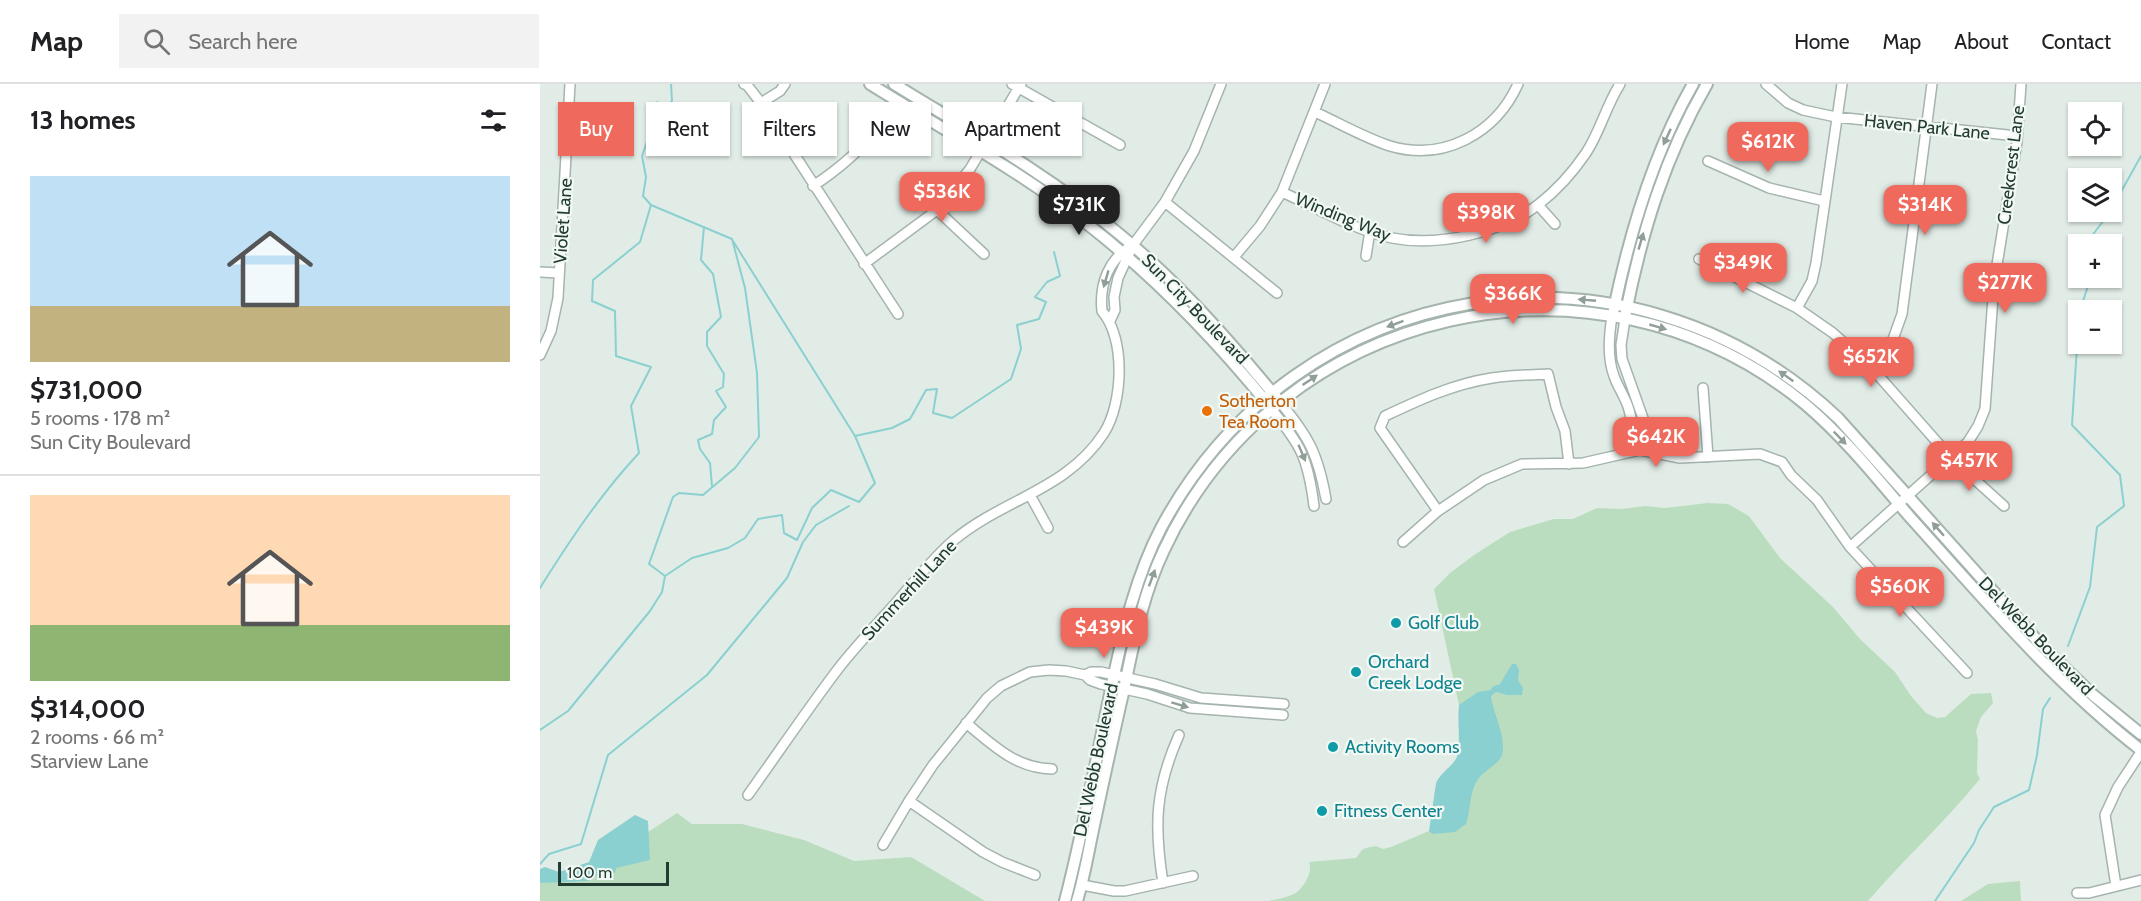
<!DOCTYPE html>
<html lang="en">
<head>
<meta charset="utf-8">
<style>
  body { margin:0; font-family:Cabin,sans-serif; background:#f2f2f2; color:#202124; height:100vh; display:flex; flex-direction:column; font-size:22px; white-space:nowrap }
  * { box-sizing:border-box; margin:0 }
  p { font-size:20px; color:#757577 }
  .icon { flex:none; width:33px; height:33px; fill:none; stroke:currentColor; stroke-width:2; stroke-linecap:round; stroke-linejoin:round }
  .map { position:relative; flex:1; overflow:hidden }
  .sheet { display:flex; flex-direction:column; background:#fff; width:540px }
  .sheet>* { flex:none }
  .guide { position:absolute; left:18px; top:18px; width:570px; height:54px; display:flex; gap:12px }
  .tools { position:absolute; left:1528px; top:18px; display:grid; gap:12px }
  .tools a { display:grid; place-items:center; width:54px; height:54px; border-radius:0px; background:#fff; box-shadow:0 2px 4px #0004; font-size:30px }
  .scale { position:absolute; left:18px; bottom:15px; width:111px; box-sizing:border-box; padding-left:6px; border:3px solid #223c31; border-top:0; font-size:16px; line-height:21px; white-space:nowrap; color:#223c31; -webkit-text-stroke:4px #f2f8f4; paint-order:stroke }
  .price { position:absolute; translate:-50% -51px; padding:0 14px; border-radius:12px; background:#ef6a5c; color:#fff; font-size:20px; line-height:39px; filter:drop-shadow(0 2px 3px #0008) }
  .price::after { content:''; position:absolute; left:50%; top:36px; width:18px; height:14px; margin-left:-9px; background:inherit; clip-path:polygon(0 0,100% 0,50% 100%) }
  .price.current { background:#222; color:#fff }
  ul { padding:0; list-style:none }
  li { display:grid; align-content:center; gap:12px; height:318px; padding:0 30px }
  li+li { border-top:2px solid #e0e0e0 }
  li span { display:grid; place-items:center; height:186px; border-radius:0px; color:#555 }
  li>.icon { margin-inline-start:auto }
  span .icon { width:108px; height:108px; fill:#fffc; stroke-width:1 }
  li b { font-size:26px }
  h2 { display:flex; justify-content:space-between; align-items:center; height:72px; padding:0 30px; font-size:26px }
  .tag { padding:0 21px; border-radius:0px; background:#fff; box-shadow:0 2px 4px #0004; font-size:21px; line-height:54px }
  .tag.current { background:#ef6a5c; color:#fff }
  header { display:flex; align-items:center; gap:36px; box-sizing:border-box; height:84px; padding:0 30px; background:#fff; border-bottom:2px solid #e0e0e0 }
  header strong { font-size:28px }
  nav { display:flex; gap:33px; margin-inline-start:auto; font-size:21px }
  .search { width:420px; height:54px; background:#f2f2f2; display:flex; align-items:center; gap:15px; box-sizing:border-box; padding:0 21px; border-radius:0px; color:#757577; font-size:22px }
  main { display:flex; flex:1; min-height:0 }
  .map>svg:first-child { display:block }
  .green { fill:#bbddbf }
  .water { fill:#8bd0d0 }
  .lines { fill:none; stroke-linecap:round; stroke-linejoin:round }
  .stream { stroke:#8bd0d0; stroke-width:2 }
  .minor-casing { stroke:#a5b4ac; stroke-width:12 }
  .tertiary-casing { stroke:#a5b4ac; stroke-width:14 }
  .minor { stroke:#fff; stroke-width:9 }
  .tertiary { stroke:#fff; stroke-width:10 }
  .oneway { fill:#909e98 }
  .food-dot { fill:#e8710a; stroke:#f2f8f4; stroke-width:2 }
  .culture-dot { fill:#0f9aa8; stroke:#f2f8f4; stroke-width:2 }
  .labels { text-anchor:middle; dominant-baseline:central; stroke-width:4.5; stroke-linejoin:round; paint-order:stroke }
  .street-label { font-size:18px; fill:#223c31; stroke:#f2f8f4 }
  .food-label { font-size:18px; fill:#c56008; stroke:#f2f8f4; text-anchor:start }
  .culture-label { font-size:18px; fill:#0d838f; stroke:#f2f8f4; text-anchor:start }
</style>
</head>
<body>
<header>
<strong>Map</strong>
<div class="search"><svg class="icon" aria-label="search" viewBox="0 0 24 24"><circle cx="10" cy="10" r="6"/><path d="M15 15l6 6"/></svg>Search here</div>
<nav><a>Home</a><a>Map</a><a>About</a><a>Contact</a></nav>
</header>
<main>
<section class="sheet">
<h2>13 homes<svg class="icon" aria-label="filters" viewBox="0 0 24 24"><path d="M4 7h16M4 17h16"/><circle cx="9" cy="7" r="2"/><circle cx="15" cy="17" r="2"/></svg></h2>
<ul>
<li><span style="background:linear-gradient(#bfe0f5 70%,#c2b280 0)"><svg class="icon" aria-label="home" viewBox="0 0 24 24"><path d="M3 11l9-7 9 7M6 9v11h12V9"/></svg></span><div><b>$731,000</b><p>5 rooms · 178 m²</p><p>Sun City Boulevard</p></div></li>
<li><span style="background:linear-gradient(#ffd9b3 70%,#8fb573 0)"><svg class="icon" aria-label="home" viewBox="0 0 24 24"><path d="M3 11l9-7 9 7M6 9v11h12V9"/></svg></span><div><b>$314,000</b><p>2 rooms · 66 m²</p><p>Starview Lane</p></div></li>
</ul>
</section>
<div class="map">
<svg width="1601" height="817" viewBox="0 0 1601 817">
  <rect width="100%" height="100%" fill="#e2ece6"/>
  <path class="green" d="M1168,419L1188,420L1209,432L1240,474L1293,523L1320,555L1355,588L1371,612L1386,629L1397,634L1405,633L1431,610L1451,609L1453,619L1441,633L1436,647L1438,656L1437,689L1440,695C1405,738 1364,775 1328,817H729C737,815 751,813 757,808C765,801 773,788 769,778L816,774L822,766L826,764L836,762L843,765L851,763L889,747L927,674L919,621L894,505L910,489L934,471L970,448L1014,435H1033L1057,424L1082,425L1105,422L1125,424Z
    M137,729L152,740H202L264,756L314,777L371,773L445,817H0V796L51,786Z
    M1480,797L1481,817H1421L1448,800Z"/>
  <path class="water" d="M972,580H976L979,586L978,596L983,604L982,611H967L956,608L951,612C953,629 963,645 963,663C964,680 947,683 938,695C929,709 931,725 926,740L915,748L893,750L889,747L896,699C901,688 912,683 917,673C921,660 917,636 919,621L938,608L951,606L952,603L960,600Z
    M95,731L108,737L110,776L76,784L75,789H61L47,797L0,799V785L5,783L19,788L49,778L58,756Z"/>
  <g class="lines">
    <path class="stream" d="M111,121L192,155L205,204L217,289L219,353L195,384L163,411L139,409L133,413L109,480L125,492
      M1572,124L1601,72
      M164,143L161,176L173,190L181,233L167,248V262L184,290L183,303L176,307L186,323L174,336L172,350L158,356L160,365L170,379L172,402
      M193,157L315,352
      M1548,160V157L1570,128
      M1540,226L1547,205V194
      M0,504C30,456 60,411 99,369L91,322L111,283L76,272L75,227L52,217L53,196L100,158L111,121L103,112L106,93L102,72L110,49L112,33L110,22L117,18L124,25L132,17L131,0
      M1528,562L1550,503L1557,443L1584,422L1580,391L1532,341L1539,231
      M0,646L28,627L110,527L122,508L125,492L152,474L188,464L205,454L218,435L242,431L244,449L257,456L272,424L291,406L319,418L335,399L315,352L352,344L370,335L386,306L397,305L393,329L412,334L471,295L481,265L477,241L499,235L506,218L495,213L507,198L520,192L514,168
      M0,780L9,770L41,760L68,671L167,591L247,494L263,458L276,441L309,422
      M1395,817L1434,759L1439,746L1454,723L1489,706L1497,671L1503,625L1510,614"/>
    <defs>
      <path id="minor" d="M204,0L207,1L221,19L358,230
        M472,0L580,61
        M1226,0L1248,19L1263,26L1296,33L1477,52
        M221,19L240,7L245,0
        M775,28C799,39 825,54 850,62C904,78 956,49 978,0
        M1168,77L1229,104L1284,117
        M273,102C299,85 319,68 338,44
        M742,108C777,124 814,146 852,154C898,163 962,149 999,120C1017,106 1033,88 1046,69C1060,48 1066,22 1080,0
        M625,118L737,209
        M998,121L1015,140
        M397,126L444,170
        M826,172L830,147
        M694,173L720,142L742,108L785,0
        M1159,175L1257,224L1293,249L1330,282L1412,375L1464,422
        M324,180L397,126L430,85L481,0
        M0,188L19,189
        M1257,224L1272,197L1276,179L1302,0
        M1072,232C1069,252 1067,273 1074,292C1078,304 1086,314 1089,326C1093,340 1094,353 1100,366
        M1085,235L1081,261L1082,275L1104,337L1105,349L1100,366
        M570,237L575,226L574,213L578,194L593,161L625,118L654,67L681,0
        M0,271L11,247L18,214L30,0
        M1330,282L1352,258L1362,230L1392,0
        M1163,304L1168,373
        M740,318C769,353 778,370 786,415
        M731,325C761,361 768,374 774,422
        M490,411L508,444
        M898,427L840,344L845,332C879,316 913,300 952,294C970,291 990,291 1008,290L1016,323L1025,347L1029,380
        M863,458L898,427L944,396L982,380L1043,379L1100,366L1140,374L1220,370L1242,378L1251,391L1277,416L1310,463L1427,589
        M1310,463L1428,358L1438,342L1445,325L1454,199L1477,58L1481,0
        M545,591L551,588H561L615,600L661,614L744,620
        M426,639C453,661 475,684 512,685
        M208,711C238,669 267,626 298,585C316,562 336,541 355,520C374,498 392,475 414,456C463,415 527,406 564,349C583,319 586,255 562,227C559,200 569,174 593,161
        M369,717L443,768L462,778L495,791
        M343,761L369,717L393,681L447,614L461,602L490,588L509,586L526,587L545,591L550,596L561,600L607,610L650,624L743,631
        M623,799C614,742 615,705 639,651
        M542,801L574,807H585L653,792
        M1576,802L1565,731L1578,703L1601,668
        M1537,809H1549L1601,796"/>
      <path id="tertiary" d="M330,0C402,45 479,86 546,139C613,191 673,253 727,319
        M354,0C430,47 509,91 578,149C637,197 687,254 736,313
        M1074,225C1090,147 1113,70 1153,0
        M1086,228C1102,148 1125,72 1167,0
        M525,817C544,744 557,670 573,596C584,544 596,492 621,444C757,190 1088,136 1298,334L1503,563L1553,611L1601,650
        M537,817C544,794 548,770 553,746C563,699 573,652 584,605C594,557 603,510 624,466C738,222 1056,148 1265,320C1304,353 1336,393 1369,432C1443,514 1513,598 1601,666"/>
    </defs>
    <use href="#minor" class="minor-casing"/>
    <use href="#tertiary" class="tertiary-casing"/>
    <use href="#minor" class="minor"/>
    <use href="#tertiary" class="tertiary"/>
  </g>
  <defs><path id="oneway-solid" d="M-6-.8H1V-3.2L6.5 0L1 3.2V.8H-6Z" transform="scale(1.5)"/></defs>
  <g class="oneway">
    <use href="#oneway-solid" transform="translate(1127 53) rotate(115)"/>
    <use href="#oneway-solid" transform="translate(1101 157) rotate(-74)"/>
    <use href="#oneway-solid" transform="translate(566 195) rotate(106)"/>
    <use href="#oneway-solid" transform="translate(1047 216) rotate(-175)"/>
    <use href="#oneway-solid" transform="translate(855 240) rotate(160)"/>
    <use href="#oneway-solid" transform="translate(1118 243) rotate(16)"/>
    <use href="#oneway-solid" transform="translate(1246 292) rotate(-145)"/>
    <use href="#oneway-solid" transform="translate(770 296) rotate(-34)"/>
    <use href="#oneway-solid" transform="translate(1300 354) rotate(46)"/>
    <use href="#oneway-solid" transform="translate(762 369) rotate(67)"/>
    <use href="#oneway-solid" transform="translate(1398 445) rotate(-131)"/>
    <use href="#oneway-solid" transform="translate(612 494) rotate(-70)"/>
    <use href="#oneway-solid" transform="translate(640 621) rotate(17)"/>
  </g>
  <circle class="food-dot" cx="667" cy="327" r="6"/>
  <g class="culture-dot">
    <circle cx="856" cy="539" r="6"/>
    <circle cx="816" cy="588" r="6"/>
    <circle cx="793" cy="663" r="6"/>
    <circle cx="782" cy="727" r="6"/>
  </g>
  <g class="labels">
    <g class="street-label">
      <text transform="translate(1387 43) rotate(6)">Haven Park Lane</text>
      <text transform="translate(1471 81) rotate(-83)">Creekcrest Lane</text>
      <text transform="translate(803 133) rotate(22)">Winding Way</text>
      <text transform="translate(23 137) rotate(-86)">Violet Lane</text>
      <text transform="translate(655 225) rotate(46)">Sun City Boulevard</text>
      <text transform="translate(369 506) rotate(-47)">Summerhill Lane</text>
      <text transform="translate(1496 552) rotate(46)">Del Webb Boulevard</text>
      <text transform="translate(556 676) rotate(-78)">Del Webb Boulevard</text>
    </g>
    <g class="food-label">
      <text x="679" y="317">Sotherton<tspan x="679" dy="21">Tea Room</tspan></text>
    </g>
    <g class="culture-label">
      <text x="868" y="539">Golf Club</text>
      <text x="828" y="578">Orchard<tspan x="828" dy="21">Creek Lodge</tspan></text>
      <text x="805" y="663">Activity Rooms</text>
      <text x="794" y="727">Fitness Center</text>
    </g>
  </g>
</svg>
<div class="tools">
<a><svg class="icon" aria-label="locate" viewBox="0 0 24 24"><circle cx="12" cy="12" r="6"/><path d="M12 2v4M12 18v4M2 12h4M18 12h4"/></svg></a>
<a><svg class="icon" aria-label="layers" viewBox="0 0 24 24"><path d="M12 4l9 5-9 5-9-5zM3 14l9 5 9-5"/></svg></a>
<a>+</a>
<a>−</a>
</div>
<div class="scale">100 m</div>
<b class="price" style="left:1228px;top:89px">$612K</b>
<b class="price" style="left:402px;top:139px">$536K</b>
<b class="price current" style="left:539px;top:152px">$731K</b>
<b class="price" style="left:1385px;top:152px">$314K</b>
<b class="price" style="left:946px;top:160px">$398K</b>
<b class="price" style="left:1203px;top:210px">$349K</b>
<b class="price" style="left:1465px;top:230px">$277K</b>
<b class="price" style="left:973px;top:241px">$366K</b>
<b class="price" style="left:1331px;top:304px">$652K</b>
<b class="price" style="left:1116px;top:384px">$642K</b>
<b class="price" style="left:1429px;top:408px">$457K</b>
<b class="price" style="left:1360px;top:534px">$560K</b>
<b class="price" style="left:564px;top:575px">$439K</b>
<div class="guide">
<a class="tag current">Buy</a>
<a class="tag">Rent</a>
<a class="tag">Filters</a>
<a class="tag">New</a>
<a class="tag">Apartment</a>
</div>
</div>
</main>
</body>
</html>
